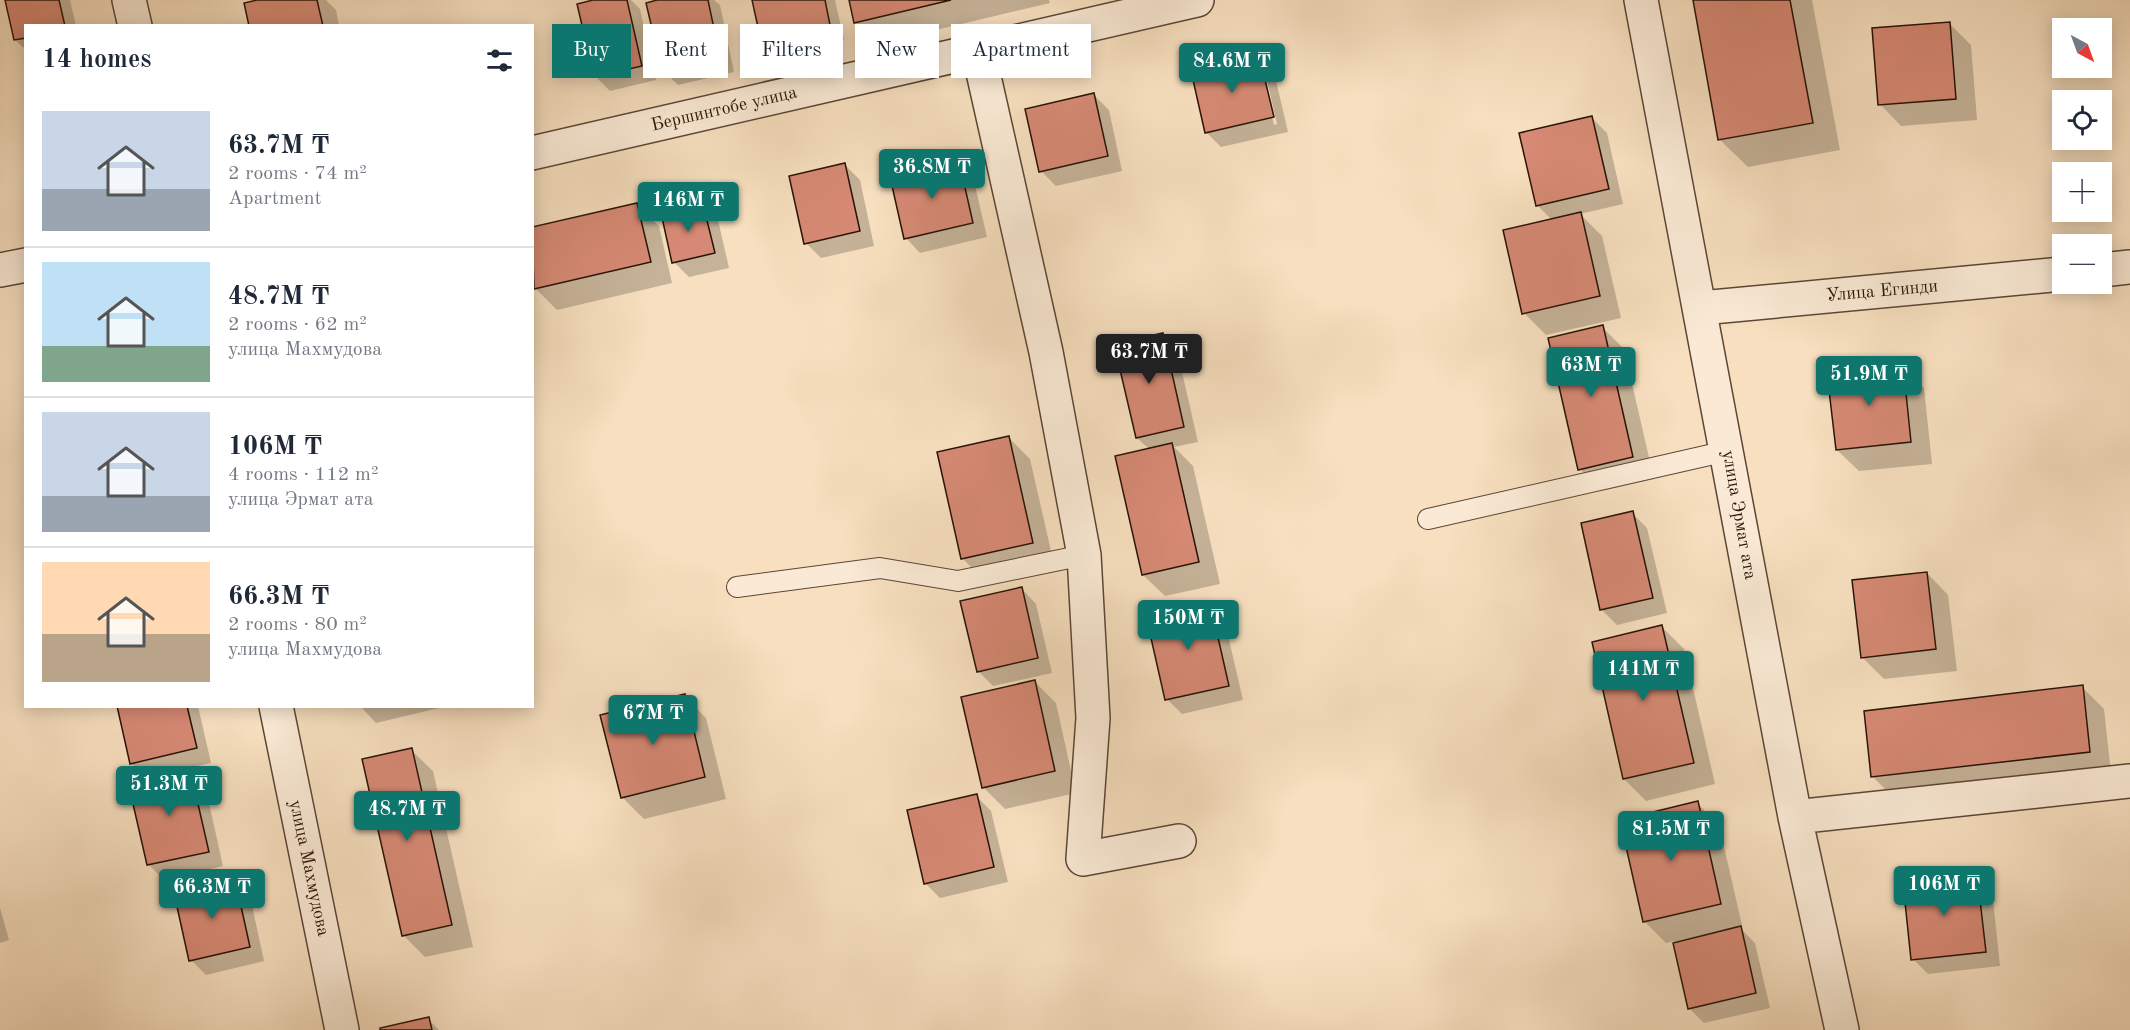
<!DOCTYPE html>
<html lang="en">
<head>
<meta charset="utf-8">
<style>
  body { margin:0; font-family:"Old Standard TT",serif; background:#f2f2f3; color:#1f2937; height:100vh; display:flex; flex-direction:column; font-size:22px; white-space:nowrap }
  * { box-sizing:border-box; margin:0 }
  p { font-size:20px; color:#747a83 }
  .icon { flex:none; width:33px; height:33px; fill:none; stroke:currentColor; stroke-width:2; stroke-linecap:round; stroke-linejoin:round }
  .map { position:relative; flex:1; overflow:hidden }
  .side { position:absolute; left:24px; top:24px; width:510px; height:684px; display:flex; flex-direction:column; background:#fff; border-radius:0px; box-shadow:0 3px 15px #0003 }
  .side>* { flex:none }
  .top-card { position:absolute; left:552px; top:24px; width:570px; height:54px; display:flex; gap:12px }
  .needle { width:39px; rotate:139deg }
  .fabs { position:absolute; left:2052px; top:18px; display:grid; gap:12px }
  .fabs a { display:grid; place-items:center; width:60px; height:60px; border-radius:0px; background:#fff; box-shadow:0 3px 15px #0003; font-size:30px }
  .price { position:absolute; translate:-50% -51px; padding:0 14px; border-radius:6px; background:#0f766e; color:#fff; font-size:20px; line-height:39px; filter:drop-shadow(0 2px 3px #0008) }
  .price::after { content:''; position:absolute; left:50%; top:36px; width:18px; height:14px; margin-left:-9px; background:inherit; clip-path:polygon(0 0,100% 0,50% 100%) }
  .price.active { background:#222; color:#fff }
  ul { padding:0; list-style:none }
  li { display:flex; align-items:center; gap:18px; height:150px; padding:0 18px }
  li+li { border-top:2px solid #e0e1e3 }
  li span { display:grid; place-items:center; flex:none; width:168px; height:120px; border-radius:0px; color:#555 }
  li>.icon { margin-inline-start:auto }
  span .icon { width:72px; height:72px; fill:#fffc; stroke-width:1 }
  li b { font-size:26px }
  h2 { display:flex; justify-content:space-between; align-items:center; height:72px; padding:0 18px; font-size:26px }
  .tag { padding:0 21px; border-radius:0px; background:#fff; box-shadow:0 3px 15px #0003; font-size:21px; line-height:54px }
  .tag.active { background:#0f766e; color:#fff }
  .map>svg:first-child { display:block }
  .shadow { fill:#0003; fill-rule:evenodd }
  .building { fill:#d68974; stroke:#281307; stroke-width:1.5 }
  .lines { fill:none; stroke-linecap:round; stroke-linejoin:round }
  .service-casing { stroke:#5c4635; stroke-width:22 }
  .minor-casing { stroke:#5c4635; stroke-width:36 }
  .service { stroke:#faead5; stroke-width:20 }
  .minor { stroke:#faead5; stroke-width:33 }
  .labels { text-anchor:middle; dominant-baseline:central; stroke-width:5; stroke-linejoin:round; paint-order:stroke }
  .street-label { font-size:18px; fill:#281307; stroke:#faead5 }
</style>
</head>
<body>
<div class="map">
<svg width="2130" height="1030" viewBox="0 0 2130 1030">
  <rect width="100%" height="100%" fill="#f7dfbf"/>
  <filter id="stains"><feTurbulence type="fractalNoise" baseFrequency=".00333" numOctaves="4"/><feColorMatrix values="0 0 0 0 .2 0 0 0 0 .09 0 0 0 0 .02 0 0 0 .5 -.17"/></filter>
  <radialGradient id="worn" r=".72"><stop offset=".6" stop-color="#630" stop-opacity="0"/><stop offset="1" stop-color="#630" stop-opacity=".3"/></radialGradient>
  <path class="shadow" d="M6,0H70L76,26H26V50L15,40Z
    M264,0H326L336,10L339,26H250Z
    M599,0H631L640,9L656,80L610,91L595,76Z
    M664,0H714L720,5L734,72L678,85L663,70Z
    M753,0H835L844,40L778,55L763,40Z
    M850,0H1049L1050,3L877,44L855,22Z
    M1694,0H1812L1840,150L1748,167L1720,140Z
    M1949,23L1971,45L1977,120L1901,126L1880,104Z
    M1259,57L1274,72L1288,132L1221,147L1206,132ZM1262,72H1265L1277,124L1274,125Z
    M1094,95L1109,110L1122,171L1056,186L1041,171Z
    M1592,118L1607,133L1623,204L1580,214L1602,236L1621,318L1546,335L1524,313L1552,220L1537,205Z
    M958,162L973,177L987,237L920,253L906,238Z
    M845,165L860,180L874,246L821,258L806,243Z
    M637,205L659,226L672,283L557,310L535,288L532,229Z
    M703,205L718,220L729,268L689,277L674,262Z
    M1602,327L1624,349L1654,479L1601,491L1580,469Z
    M1163,335L1177,350L1198,442L1174,447L1193,466L1220,584L1165,596L1143,575L1149,449L1137,438Z
    M1902,366L1924,388L1932,464L1859,471L1837,450Z
    M1008,437L1030,459L1054,564L985,581L963,559L939,454Z
    M1632,513L1647,528L1667,613L1617,625L1602,610L1582,524Z
    M1927,573L1948,595L1957,671L1884,679L1862,657Z
    M1022,589L1036,604L1052,673L993,686L978,671Z
    M1209,603L1224,618L1243,700L1182,714L1167,699Z
    M1662,627L1684,649L1715,784L1646,801L1624,779L1593,643Z
    M1034,681L1056,703L1076,793L1005,809L983,787Z
    M2082,687L2104,709L2111,773L1894,798L1873,777Z
    M684,696L706,718L726,799L644,819L622,797Z
    M118,706H198L211,763L188,768L205,785L223,866L164,880L149,865L130,784L148,780L131,763Z
    M360,706H439V708L376,723Z
    M411,750L433,771L473,947L425,957L404,936Z
    M976,796L991,811L1008,882L940,898L925,883Z
    M1697,803L1719,825L1742,925L1738,926L1755,943L1770,1008L1704,1023L1689,1008L1674,941L1666,943L1644,921Z
    M1977,876L1992,890L2000,966L1928,974L1913,959Z
    M235,881L250,896L264,961L206,975L191,960Z
    M0,908L9,940L0,943Z
    M428,1019L439,1030H382Z"/>
  <path class="building" d="M5,0H59L65,26H26V38L14,40Z
    M257,0H317L323,26H249L244,3Z
    M593,0H627L642,66L594,77L577,4Z
    M657,0H708L720,57L662,71L646,3Z
    M752,0H825L830,25L761,41Z
    M849,0H951L854,23Z
    M1693,0H1790L1813,123L1718,140Z
    M1950,22L1956,99L1878,105L1872,28Z
    M1259,55L1274,117L1205,133L1191,71Z
    M1094,93L1108,156L1039,172L1025,109Z
    M1592,116L1609,189L1536,206L1519,133Z
    M959,161L973,223L904,239L890,177Z
    M845,163L860,231L804,244L789,176Z
    M637,203L651,262L534,289L532,227Z
    M703,204L715,253L672,263L661,213Z
    M1581,212L1600,296L1522,314L1503,230Z
    M1603,325L1633,457L1578,470L1548,338Z
    M1163,333L1184,427L1136,438L1114,344Z
    M1903,364L1911,442L1836,450L1827,373Z
    M1009,436L1033,543L961,559L937,452Z
    M1172,443L1199,562L1142,575L1115,456Z
    M1633,511L1653,598L1600,610L1581,523Z
    M1927,572L1936,649L1861,658L1852,580Z
    M1022,587L1038,658L977,672L960,601Z
    M1210,602L1229,686L1165,700L1146,616Z
    M1662,625L1694,763L1623,779L1592,642Z
    M1035,680L1055,771L982,788L961,697Z
    M2083,685L2090,752L1871,777L1864,711Z
    M685,694L705,777L621,798L600,715Z
    M117,706H187L197,748L130,764Z
    M412,748L452,925L402,936L362,759Z
    M190,769L209,852L147,865L128,782Z
    M977,794L994,867L924,884L907,810Z
    M1698,801L1721,904L1643,922L1620,820Z
    M1977,874L1986,952L1911,960L1903,883Z
    M235,879L250,947L189,961L174,893Z
    M1741,926L1756,993L1688,1009L1673,943Z
    M429,1017L432,1030H380V1028Z"/>
  <g class="lines">
    <defs>
      <path id="service" d="M1428,519L1727,451
        M737,587L880,568L958,581L1084,555"/>
      <path id="minor" d="M129,0L135,26
        M1641,0L1795,817L1842,1030
        M978,50L1046,352L1084,555L1093,718L1083,859L1179,841
        M532,153L1197,0
        M0,270L26,265
        M2102,270L2130,267
        M1701,308L2062,274
        M276,706L342,1030
        M1795,817L2130,781"/>
    </defs>
    <use href="#service" class="service-casing"/>
    <use href="#minor" class="minor-casing"/>
    <use href="#service" class="service"/>
    <use href="#minor" class="minor"/>
  </g>
  <g class="labels">
    <g class="street-label">
      <text transform="translate(724 109) rotate(-13)">Бершинтобе улица</text>
      <text transform="translate(1882 291) rotate(-5)">Улица Егинди</text>
      <text transform="translate(1739 515) rotate(80)">улица Эрмат ата</text>
      <text transform="translate(309 868) rotate(78)">улица Махмудова</text>
    </g>
  </g>
  <rect width="100%" height="100%" filter="url(#stains)"/>
  <rect width="100%" height="100%" fill="url(#worn)"/>
</svg>
<div class="fabs">
<a><svg class="needle" viewBox="-14 -14 28 28"><path d="M0-13l5 13h-10z" fill="#e53935"/><path d="M0 13l5-13h-10z" fill="#747a83"/></svg></a>
<a><svg class="icon" aria-label="locate" viewBox="0 0 24 24"><circle cx="12" cy="12" r="6"/><path d="M12 2v4M12 18v4M2 12h4M18 12h4"/></svg></a>
<a>+</a>
<a>−</a>
</div>
<b class="price" style="left:1232px;top:94px">84.6M ₸</b>
<b class="price" style="left:932px;top:200px">36.8M ₸</b>
<b class="price" style="left:688px;top:233px">146M ₸</b>
<b class="price active" style="left:1149px;top:385px">63.7M ₸</b>
<b class="price" style="left:1591px;top:398px">63M ₸</b>
<b class="price" style="left:1869px;top:407px">51.9M ₸</b>
<b class="price" style="left:1188px;top:651px">150M ₸</b>
<b class="price" style="left:1643px;top:702px">141M ₸</b>
<b class="price" style="left:653px;top:746px">67M ₸</b>
<b class="price" style="left:169px;top:817px">51.3M ₸</b>
<b class="price" style="left:407px;top:842px">48.7M ₸</b>
<b class="price" style="left:1671px;top:862px">81.5M ₸</b>
<b class="price" style="left:1944px;top:917px">106M ₸</b>
<b class="price" style="left:212px;top:920px">66.3M ₸</b>
<div class="top-card">
<a class="tag active">Buy</a>
<a class="tag">Rent</a>
<a class="tag">Filters</a>
<a class="tag">New</a>
<a class="tag">Apartment</a>
</div>
<section class="side">
<h2>14 homes<svg class="icon" aria-label="filters" viewBox="0 0 24 24"><path d="M4 7h16M4 17h16"/><circle cx="9" cy="7" r="2"/><circle cx="15" cy="17" r="2"/></svg></h2>
<ul>
<li><span style="background:linear-gradient(#c9d6e8 65%,#9aa5b1 0)"><svg class="icon" aria-label="home" viewBox="0 0 24 24"><path d="M3 11l9-7 9 7M6 9v11h12V9"/></svg></span><div><b>63.7M ₸</b><p>2 rooms · 74 m²</p><p>Apartment</p></div></li>
<li><span style="background:linear-gradient(#bfe0f5 70%,#7fa58c 0)"><svg class="icon" aria-label="home" viewBox="0 0 24 24"><path d="M3 11l9-7 9 7M6 9v11h12V9"/></svg></span><div><b>48.7M ₸</b><p>2 rooms · 62 m²</p><p>улица Махмудова</p></div></li>
<li><span style="background:linear-gradient(#c9d6e8 70%,#9aa5b1 0)"><svg class="icon" aria-label="home" viewBox="0 0 24 24"><path d="M3 11l9-7 9 7M6 9v11h12V9"/></svg></span><div><b>106M ₸</b><p>4 rooms · 112 m²</p><p>улица Эрмат ата</p></div></li>
<li><span style="background:linear-gradient(#ffd9b3 60%,#b9a48a 0)"><svg class="icon" aria-label="home" viewBox="0 0 24 24"><path d="M3 11l9-7 9 7M6 9v11h12V9"/></svg></span><div><b>66.3M ₸</b><p>2 rooms · 80 m²</p><p>улица Махмудова</p></div></li>
</ul>
</section>
</div>
</body>
</html>
